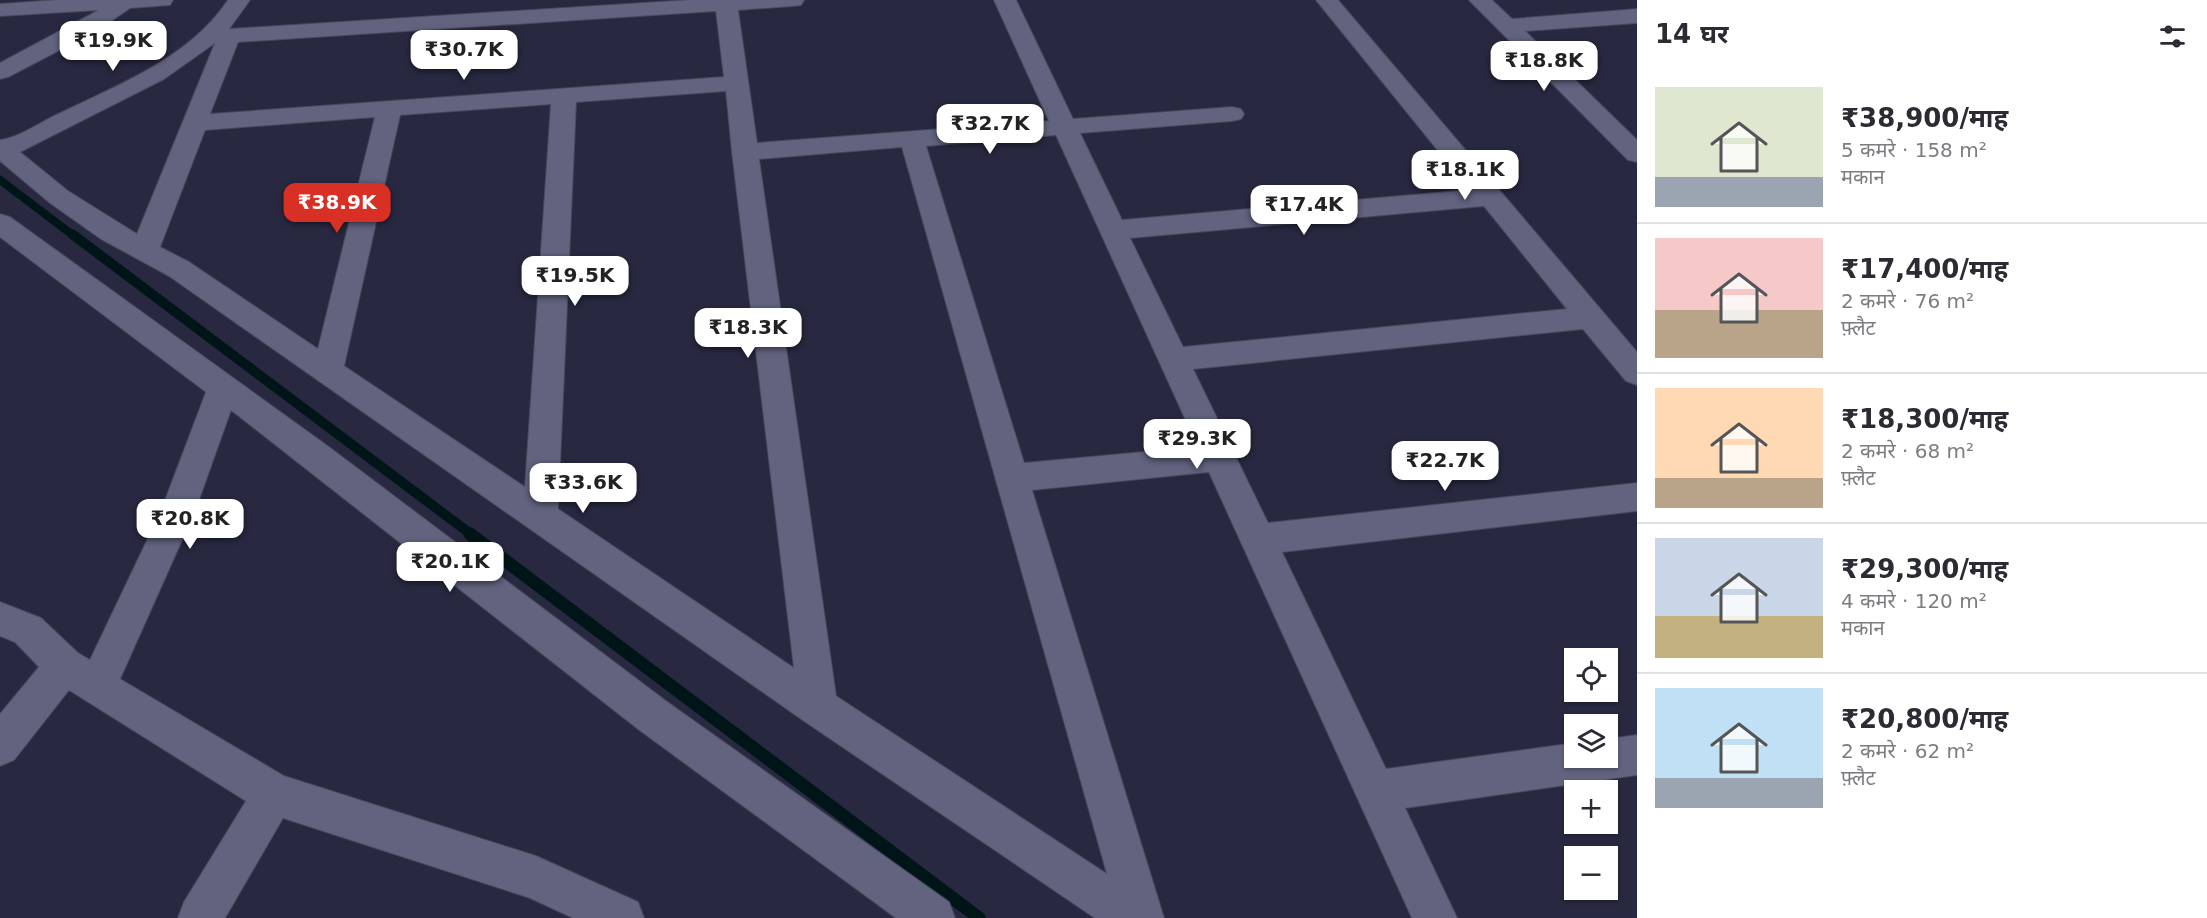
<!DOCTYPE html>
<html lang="hi">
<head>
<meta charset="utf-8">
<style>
  body { margin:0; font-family:"DejaVu Sans","Noto Sans Devanagari",sans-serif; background:#f2f2f3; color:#2b2b33; height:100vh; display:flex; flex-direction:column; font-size:22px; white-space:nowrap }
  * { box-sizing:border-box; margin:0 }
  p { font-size:20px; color:#7c7c81 }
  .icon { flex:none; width:33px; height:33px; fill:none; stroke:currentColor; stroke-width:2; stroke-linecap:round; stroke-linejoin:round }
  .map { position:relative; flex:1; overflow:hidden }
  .sheet { display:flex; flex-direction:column; background:#fff; width:570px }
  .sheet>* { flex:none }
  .controls { position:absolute; left:1564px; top:648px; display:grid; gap:12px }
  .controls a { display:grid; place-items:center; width:54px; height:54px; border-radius:0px; background:#fff; box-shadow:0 2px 4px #0004; font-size:30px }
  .price { position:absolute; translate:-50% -51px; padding:0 14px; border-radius:12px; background:#fff; color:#222; font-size:20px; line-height:39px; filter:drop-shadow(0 2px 3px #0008) }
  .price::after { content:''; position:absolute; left:50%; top:36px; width:18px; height:14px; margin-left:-9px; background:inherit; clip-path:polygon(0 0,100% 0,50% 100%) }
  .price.current { background:#d93025; color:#fff }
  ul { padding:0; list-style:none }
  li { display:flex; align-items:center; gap:18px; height:150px; padding:0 18px }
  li+li { border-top:2px solid #e1e1e2 }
  li span { display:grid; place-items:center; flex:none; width:168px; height:120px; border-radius:0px; color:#555 }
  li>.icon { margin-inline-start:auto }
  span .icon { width:72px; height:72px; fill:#fffc; stroke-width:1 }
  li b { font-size:26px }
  h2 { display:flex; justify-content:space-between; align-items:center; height:72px; padding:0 18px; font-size:26px }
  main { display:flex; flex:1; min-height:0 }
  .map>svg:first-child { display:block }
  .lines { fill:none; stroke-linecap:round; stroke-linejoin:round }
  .stream-far2 { stroke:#001517; stroke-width:8 }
  .stream-far1 { stroke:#001517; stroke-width:10 }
  .stream { stroke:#001517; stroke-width:13 }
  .minor-casing { stroke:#47475b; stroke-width:2 }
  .minor { fill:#61637f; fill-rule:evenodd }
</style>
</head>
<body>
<main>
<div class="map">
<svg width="1637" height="918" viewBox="0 0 1637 918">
  <rect width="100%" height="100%" fill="#282941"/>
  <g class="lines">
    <path class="stream-far2" d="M0,180L74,236"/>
    <path class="stream-far1" d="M72,234L472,535"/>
    <path class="stream" d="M470,534L979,918"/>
    <defs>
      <path id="minor" d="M57,0H173L170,5L130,8L100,29L8,77L0,79V63L99,10L0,16V4Z
        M228,0H250L229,29L691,0H804L801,5L793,6L738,10L757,143L1049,121L994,0H1016L1073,119L1232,107L1241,109L1244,114L1241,119L1232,121L1080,133L1122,220L1470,190L1316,0H1338L1637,352V385L1626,381L1583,329L1193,369L1268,523L1637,483V511L1282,552L1386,769L1575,743V758H1608V739L1637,735V775L1405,808L1457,918H1412L1209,472L1032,490L1164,918H1095L804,721L169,276L101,239L50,203L0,161V140C17,138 38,124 54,116C115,86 189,59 228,0ZM716,11L724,77L210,114L238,42ZM215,43L137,234L68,191L20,152L164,79ZM726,91L732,152L794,668L558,509L576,102ZM551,104L525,487L344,366L400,115ZM375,117L318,349L189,262L160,247L205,130ZM1056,135L1198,447L1024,463L926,146ZM902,147L1107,874L836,696L759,159ZM1484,206L1567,309L1183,347L1130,238Z
        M1469,0H1492L1512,19L1637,9V23L1525,31L1637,140V162L1628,160Z
        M0,214L10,217L329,447L666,701L949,902L955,918H896L638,729L231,410L195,511L120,679L284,776L536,856L638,902L644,918H573L530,898L283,818L225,918H178L184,902L246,801L69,690L14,760L0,766V714L39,667L15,642L0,636V602L41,618L78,653L90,660L161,511L206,392L0,237Z"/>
    </defs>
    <use href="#minor" class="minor-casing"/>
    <use href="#minor" class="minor"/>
  </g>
</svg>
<div class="controls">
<a><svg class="icon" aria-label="locate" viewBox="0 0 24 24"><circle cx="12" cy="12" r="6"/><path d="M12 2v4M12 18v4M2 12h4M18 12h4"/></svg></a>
<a><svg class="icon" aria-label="layers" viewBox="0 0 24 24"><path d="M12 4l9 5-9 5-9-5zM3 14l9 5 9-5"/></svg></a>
<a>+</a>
<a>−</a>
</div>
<b class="price" style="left:113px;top:72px">₹19.9K</b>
<b class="price" style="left:464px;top:81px">₹30.7K</b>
<b class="price" style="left:1544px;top:92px">₹18.8K</b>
<b class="price" style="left:990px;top:155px">₹32.7K</b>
<b class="price" style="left:1465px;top:201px">₹18.1K</b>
<b class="price current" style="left:337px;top:234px">₹38.9K</b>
<b class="price" style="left:1304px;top:236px">₹17.4K</b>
<b class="price" style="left:575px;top:307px">₹19.5K</b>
<b class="price" style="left:748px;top:359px">₹18.3K</b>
<b class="price" style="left:1197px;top:470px">₹29.3K</b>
<b class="price" style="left:1445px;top:492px">₹22.7K</b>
<b class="price" style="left:583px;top:514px">₹33.6K</b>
<b class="price" style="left:190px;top:550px">₹20.8K</b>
<b class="price" style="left:450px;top:593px">₹20.1K</b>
</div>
<section class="sheet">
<h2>14 घर<svg class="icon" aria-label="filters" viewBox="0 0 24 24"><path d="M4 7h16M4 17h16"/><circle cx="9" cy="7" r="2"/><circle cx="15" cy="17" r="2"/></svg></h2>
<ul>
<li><span style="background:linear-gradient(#dfe7d0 75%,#9aa5b1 0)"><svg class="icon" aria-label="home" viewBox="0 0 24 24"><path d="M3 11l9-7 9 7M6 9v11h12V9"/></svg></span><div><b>₹38,900/माह</b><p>5 कमरे · 158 m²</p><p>मकान</p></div></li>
<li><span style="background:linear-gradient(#f6c9c9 60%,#b9a48a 0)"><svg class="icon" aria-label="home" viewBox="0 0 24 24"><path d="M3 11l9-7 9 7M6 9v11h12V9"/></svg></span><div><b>₹17,400/माह</b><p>2 कमरे · 76 m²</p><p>फ़्लैट</p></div></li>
<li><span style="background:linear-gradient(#ffd9b3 75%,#b9a48a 0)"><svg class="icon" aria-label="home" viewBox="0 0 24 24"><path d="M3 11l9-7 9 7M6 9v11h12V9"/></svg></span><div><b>₹18,300/माह</b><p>2 कमरे · 68 m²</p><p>फ़्लैट</p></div></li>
<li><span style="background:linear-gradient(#c9d6e8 65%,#c2b280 0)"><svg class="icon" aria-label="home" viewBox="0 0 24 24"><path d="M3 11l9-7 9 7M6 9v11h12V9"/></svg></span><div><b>₹29,300/माह</b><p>4 कमरे · 120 m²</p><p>मकान</p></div></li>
<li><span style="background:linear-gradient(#bfe0f5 75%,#9aa5b1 0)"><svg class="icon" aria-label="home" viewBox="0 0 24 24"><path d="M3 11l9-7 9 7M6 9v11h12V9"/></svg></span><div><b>₹20,800/माह</b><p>2 कमरे · 62 m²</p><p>फ़्लैट</p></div></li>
</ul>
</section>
</main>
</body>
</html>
